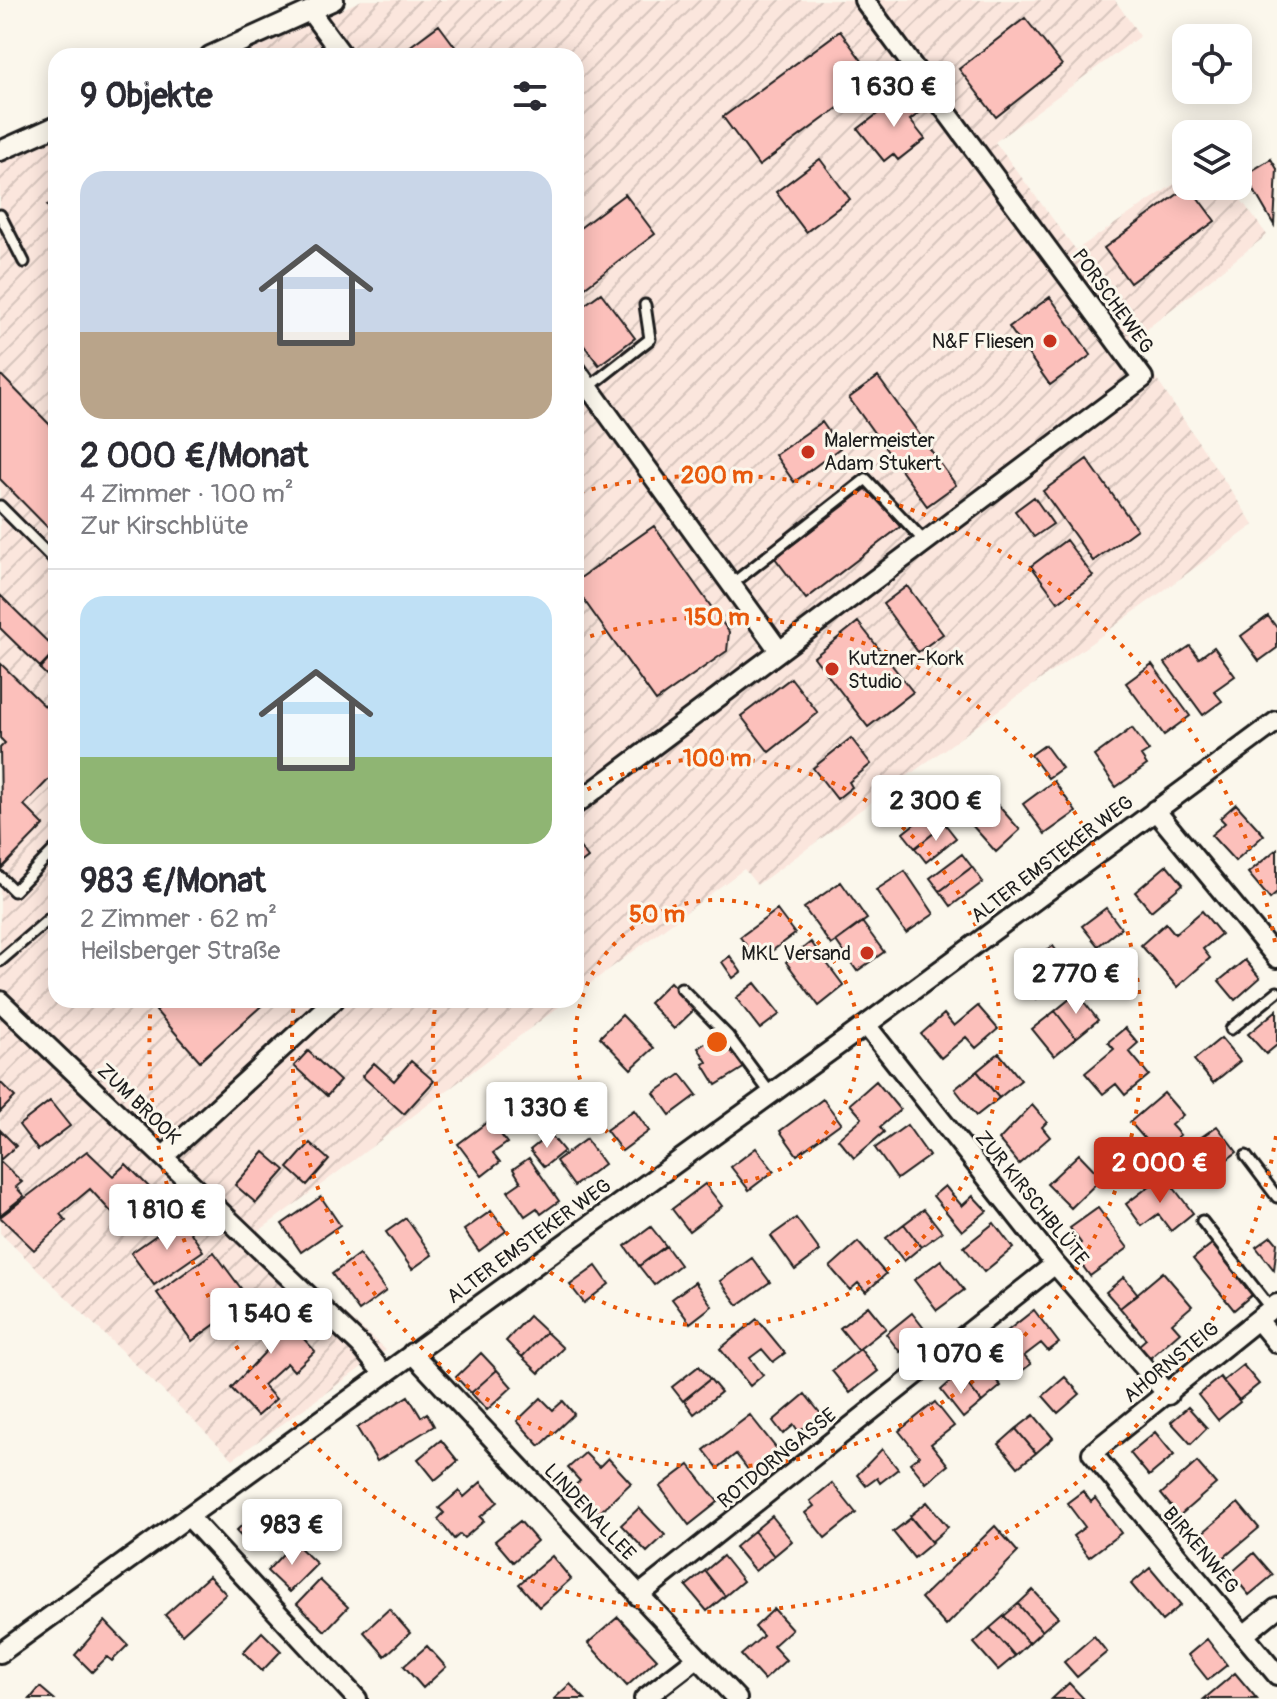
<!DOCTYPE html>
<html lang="de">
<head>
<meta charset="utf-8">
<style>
  body { margin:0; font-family:Pangolin,sans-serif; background:#f2f2f3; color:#2b2b33; height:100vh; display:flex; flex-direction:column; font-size:30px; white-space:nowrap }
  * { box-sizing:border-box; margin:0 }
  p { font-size:26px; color:#7c7c81 }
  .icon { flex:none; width:44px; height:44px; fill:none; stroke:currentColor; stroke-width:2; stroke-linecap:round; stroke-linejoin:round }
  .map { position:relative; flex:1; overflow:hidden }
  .panel { position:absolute; left:48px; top:48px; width:536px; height:960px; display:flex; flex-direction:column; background:#fff; border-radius:24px; box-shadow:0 4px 20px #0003 }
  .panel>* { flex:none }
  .controls { position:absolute; left:1172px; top:24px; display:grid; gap:16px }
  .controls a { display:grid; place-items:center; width:80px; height:80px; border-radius:16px; background:#fff; box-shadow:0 4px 20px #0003; font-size:40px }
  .price { position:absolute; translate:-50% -68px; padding:0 18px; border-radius:8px; background:#fff; color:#222; font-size:26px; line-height:52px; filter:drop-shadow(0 2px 4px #0008) }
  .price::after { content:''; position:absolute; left:50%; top:48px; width:24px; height:18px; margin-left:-12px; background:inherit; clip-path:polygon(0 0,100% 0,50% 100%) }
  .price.on { background:#c8321e; color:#fff }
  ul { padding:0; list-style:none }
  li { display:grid; align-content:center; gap:16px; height:424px; padding:0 32px }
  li+li { border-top:2px solid #e1e1e2 }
  li span { display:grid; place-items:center; height:248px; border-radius:24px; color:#555 }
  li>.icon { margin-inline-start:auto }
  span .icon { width:144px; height:144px; fill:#fffc; stroke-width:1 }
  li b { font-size:34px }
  h2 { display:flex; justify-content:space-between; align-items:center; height:96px; padding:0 32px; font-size:34px }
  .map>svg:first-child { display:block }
  .industrial { fill:url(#industrial-furrows) }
  .building { fill:#fcc0bb; stroke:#1c1c1c; stroke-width:2 }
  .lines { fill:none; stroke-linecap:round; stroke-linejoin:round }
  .lane-casing { stroke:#1c1c1c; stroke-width:15 }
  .street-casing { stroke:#1c1c1c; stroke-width:24 }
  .lane { stroke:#fbf7ec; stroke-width:9 }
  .street { stroke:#fbf7ec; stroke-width:18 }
  .ring { fill:none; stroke:#e8590c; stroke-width:4; stroke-dasharray:4 8 }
  .poi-dot { fill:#c8321e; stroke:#fbf7ec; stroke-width:3 }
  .labels { text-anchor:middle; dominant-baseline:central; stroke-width:6; stroke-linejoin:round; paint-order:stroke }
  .street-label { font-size:20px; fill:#1c1c1c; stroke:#fbf7ec }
  .poi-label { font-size:20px; fill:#1c1c1c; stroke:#fbf7ec; text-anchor:end }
  .centre { fill:#e8590c; stroke:#fbf7ec; stroke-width:4 }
  .ring-label { font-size:24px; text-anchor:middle; font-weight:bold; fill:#e8590c; stroke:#fbf7ec; stroke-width:6; stroke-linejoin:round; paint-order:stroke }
</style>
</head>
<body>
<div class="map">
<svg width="1277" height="1699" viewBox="0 0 1277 1699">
  <defs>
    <pattern id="industrial-furrows" width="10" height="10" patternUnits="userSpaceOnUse" patternTransform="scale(2)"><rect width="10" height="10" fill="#fbe6dd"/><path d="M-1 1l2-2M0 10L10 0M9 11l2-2" fill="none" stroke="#d7c5bd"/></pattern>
  </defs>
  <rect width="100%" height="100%" fill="#fbf7ec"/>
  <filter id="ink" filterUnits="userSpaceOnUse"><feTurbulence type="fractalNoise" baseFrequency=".0125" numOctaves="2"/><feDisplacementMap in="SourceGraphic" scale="16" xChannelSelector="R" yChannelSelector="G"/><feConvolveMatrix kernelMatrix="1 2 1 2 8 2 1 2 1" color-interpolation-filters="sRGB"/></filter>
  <g filter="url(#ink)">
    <path class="industrial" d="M362,0H1115L1140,36L995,142L1076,250L1186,176V186H1231L1267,235L1131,341L1254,525L757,885L744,869L576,994V56H238Z
      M56,132V1000H568L255,1234L386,1350L233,1459L0,1233V152Z"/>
    <path class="building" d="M1025,18L1062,65L996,117L959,69Z
      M439,25L462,56H397Z
      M840,31L876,80L759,166L723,117Z
      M907,91L922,111L910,120L925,139L898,160L893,154L884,161L858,129Z
      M820,159L850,199L806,232L776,192Z
      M1271,159L1277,169L1274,225L1245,175Z
      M1189,186L1215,221L1130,283L1104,248Z
      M625,194L655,234L576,294V231Z
      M56,201V224L47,205Z
      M601,293L635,338L599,365L576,335V311Z
      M1050,297L1091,355L1050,385L1009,327Z
      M0,374L56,431V536L0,479Z
      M878,377L956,485L927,506L849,398Z
      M822,422L840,448L794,482L775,455Z
      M1087,459L1137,529L1093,561L1043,491Z
      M870,486L900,527L806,599L775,558Z
      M1034,497L1053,524L1034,537L1015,511Z
      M654,526L729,632L727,651L656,701L576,589V581Z
      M1066,540L1093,576L1058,602L1031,566Z
      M907,586L943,634L918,652L883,604Z
      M0,595L56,650L40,667L0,628Z
      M1268,616L1277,628V648L1259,661L1241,636Z
      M858,622L913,692L868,727L814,657Z
      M1190,646L1199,658L1214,647L1235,676L1214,691L1222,701L1203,715L1165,663Z
      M56,652V684L40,669Z
      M0,663L56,717V772L24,805L44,825L2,868L0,748L5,743L0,738Z
      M1152,664L1190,716L1164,735L1126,683Z
      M791,678L818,713L769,752L741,716Z
      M1132,728L1149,751L1141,756L1147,765L1116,787L1094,756Z
      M851,738L871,764L849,782L852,787L837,799L813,768Z
      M1045,745L1062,768L1048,778L1031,755Z
      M1054,781L1076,812L1045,834L1023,804Z
      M996,803L1020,830L996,852L971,824Z
      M1236,804L1264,835L1235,861L1211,835L1225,823L1220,818Z
      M933,809L945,824L915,848L903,833Z
      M945,824L956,838L926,862L915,848Z
      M576,842L588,858L576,867Z
      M1277,849V893L1270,899L1248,873Z
      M962,854L972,867L940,891L930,878Z
      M1167,865L1183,884L1151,911L1135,892Z
      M972,867L983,882L951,906L940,891Z
      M905,871L934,914L906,933L876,890Z
      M841,882L867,919L831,945L804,908Z
      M1106,908L1121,928L1098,946L1082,926Z
      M777,910L795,934L758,961L740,937Z
      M1202,911L1221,934L1203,949L1210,958L1177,987L1141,945L1166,923L1175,934Z
      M862,922L884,952L857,971L836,941Z
      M811,942L844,986L819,1006L786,962Z
      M1053,946L1072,972L1036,999L1017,972Z
      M730,956L741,972L733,978L722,962Z
      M1245,960L1260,978L1235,1000L1219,981Z
      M670,982L696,1008L674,1029L649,1003Z
      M755,983L780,1014L760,1029L736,998Z
      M1077,993L1098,1020L1076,1038L1055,1011Z
      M168,1000H268L200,1061L156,1011Z
      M978,1006L998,1029L976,1048L966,1037L941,1058L921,1034L944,1014L954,1026Z
      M1277,1010V1045L1266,1054L1248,1034Z
      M1055,1011L1076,1038L1054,1056L1032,1029Z
      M622,1015L654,1048L631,1069L600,1037Z
      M1125,1028L1138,1043L1129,1051L1149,1075L1125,1095L1116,1084L1103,1094L1085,1073L1114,1049L1108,1042Z
      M717,1035L724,1047L729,1043L745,1067L716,1085L703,1064L707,1062L698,1048Z
      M1221,1038L1240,1061L1213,1083L1194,1060Z
      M308,1051L340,1081L327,1096L294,1066Z
      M999,1053L1021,1080L999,1098L977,1071Z
      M411,1061L434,1081L404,1114L362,1076L374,1063L394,1081Z
      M977,1071L999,1098L976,1116L955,1089Z
      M681,1074L697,1095L670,1115L654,1093Z
      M876,1081L900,1110L880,1127L884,1132L854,1158L838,1139L862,1118L850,1104Z
      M0,1082L15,1097L0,1112Z
      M1164,1093L1183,1115L1171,1125L1180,1135L1161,1151L1153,1141L1149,1144L1130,1122Z
      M823,1099L841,1123L797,1155L780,1131Z
      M50,1101L70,1126L38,1150L19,1125Z
      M1032,1105L1047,1122L1042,1127L1050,1137L1019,1164L999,1140Z
      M634,1110L649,1131L622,1151L606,1130Z
      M490,1120L507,1143L493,1153L500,1162L482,1176L458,1144Z
      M907,1125L929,1156L897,1179L875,1148Z
      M1217,1126L1237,1152L1213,1170L1193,1143Z
      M0,1130L16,1146L0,1160Z
      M550,1134L564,1151L544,1167L530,1150Z
      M586,1139L604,1164L574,1186L556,1161Z
      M310,1143L329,1160L307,1185L288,1168Z
      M756,1148L774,1171L749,1190L731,1167Z
      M87,1151L113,1176L126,1164L152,1190L134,1208L128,1200L113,1214L90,1189L60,1214L66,1221L34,1250L0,1217Z
      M264,1152L285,1170L256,1203L235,1185Z
      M1079,1154L1102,1178L1071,1208L1047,1184Z
      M529,1158L559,1201L541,1214L537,1208L525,1216L508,1191L521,1182L513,1169Z
      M0,1161L22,1182L16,1187L24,1196L0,1215Z
      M1164,1175L1193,1213L1171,1231L1158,1214L1142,1226L1126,1204Z
      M705,1184L722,1206L689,1231L672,1209Z
      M945,1186L962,1206L973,1196L987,1211L962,1231L933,1196Z
      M321,1197L340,1225L301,1252L282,1224Z
      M1098,1208L1128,1248L1090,1276L1071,1250L1081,1243L1070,1228Z
      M924,1209L942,1232L921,1247L904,1224Z
      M491,1211L506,1231L479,1251L464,1230Z
      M181,1218L203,1251L154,1285L131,1253Z
      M406,1218L432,1255L412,1269L386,1232Z
      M796,1218L820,1251L795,1270L771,1236Z
      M994,1223L1013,1248L984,1272L964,1247Z
      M904,1224L921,1247L904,1261L886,1238Z
      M651,1227L666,1246L639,1266L625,1246Z
      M1271,1236L1277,1243L1274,1270L1256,1247Z
      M858,1242L886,1274L866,1292L858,1283L850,1290L830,1267Z
      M1213,1243L1254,1293L1234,1310L1193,1259Z
      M666,1246L680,1265L654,1285L639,1266Z
      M214,1252L243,1291L233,1299L239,1307L192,1341L157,1293Z
      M359,1254L386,1291L359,1311L332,1274Z
      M752,1258L770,1282L738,1305L720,1281Z
      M941,1260L964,1290L937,1310L914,1280Z
      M596,1266L609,1284L584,1303L570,1285Z
      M1163,1272L1192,1306L1172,1323L1180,1332L1149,1359L1138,1346L1146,1339L1120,1308Z
      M1124,1277L1138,1294L1120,1308L1106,1292Z
      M695,1282L712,1306L690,1323L672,1299Z
      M268,1300L315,1351L294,1371L287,1363L263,1385L276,1399L257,1416L231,1388L269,1348L245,1322Z
      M868,1306L886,1328L858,1350L840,1328Z
      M1034,1310L1059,1343L1048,1351L1041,1343L1024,1356L1031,1364L1012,1378L988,1346Z
      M912,1313L926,1331L900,1352L886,1334Z
      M529,1316L546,1332L522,1357L506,1341Z
      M757,1319L785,1353L773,1362L762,1349L750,1358L763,1375L750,1386L720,1349Z
      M546,1332L563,1348L539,1373L522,1357Z
      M860,1349L878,1371L850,1393L832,1371Z
      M481,1353L497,1370L471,1393L456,1377Z
      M978,1359L1001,1386L982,1402L959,1374Z
      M1243,1365L1259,1384L1239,1400L1223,1381Z
      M699,1366L710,1379L683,1401L672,1387Z
      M497,1370L512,1387L487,1410L471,1393Z
      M959,1374L982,1402L963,1418L941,1390Z
      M1065,1377L1080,1394L1058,1413L1043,1396Z
      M1220,1377L1240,1402L1218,1420L1198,1395Z
      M710,1379L721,1392L694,1414L684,1400Z
      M805,1394L821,1414L799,1432L794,1425L783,1434L773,1421Z
      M408,1396L421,1417L427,1413L434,1426L377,1461L357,1428Z
      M541,1398L553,1410L563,1401L574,1414L540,1446L517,1421Z
      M935,1402L954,1426L931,1444L948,1465L926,1483L910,1463L919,1456L899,1431Z
      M1188,1407L1207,1428L1191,1444L1171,1422Z
      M750,1415L784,1458L756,1480L736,1454L718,1468L704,1450Z
      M1034,1415L1053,1438L1036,1453L1016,1429Z
      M1016,1429L1036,1453L1018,1467L999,1444Z
      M1155,1432L1174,1455L1149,1476L1130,1453Z
      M441,1440L458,1461L435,1480L418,1459Z
      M882,1449L898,1469L880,1483L877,1478L866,1486L857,1475Z
      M585,1453L599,1467L608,1458L631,1483L599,1513L574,1486L580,1481L568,1468Z
      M1197,1462L1216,1484L1179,1516L1161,1494Z
      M689,1465L718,1502L689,1525L660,1487Z
      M481,1482L498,1502L480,1517L484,1521L464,1538L460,1534L454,1539L438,1519L444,1513L439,1508L459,1491L464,1497Z
      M832,1483L856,1513L825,1538L805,1513L814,1506L810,1501Z
      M1083,1491L1091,1502L1095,1498L1121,1533L1089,1557L1073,1536L1085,1527L1067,1503Z
      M927,1502L948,1527L931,1542L910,1516Z
      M1238,1503L1259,1528L1216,1564L1195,1539Z
      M262,1506L280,1524L254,1550L236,1531Z
      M639,1508L665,1535L647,1552L621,1525Z
      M772,1516L792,1541L774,1556L754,1531Z
      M911,1518L932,1543L914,1558L893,1532Z
      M520,1521L537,1541L513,1562L495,1541Z
      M995,1526L1018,1552L946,1626L921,1598Z
      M754,1531L774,1556L755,1571L735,1547Z
      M294,1542L317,1564L289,1592L267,1571Z
      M1254,1553L1273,1575L1249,1595L1231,1573Z
      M552,1556L571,1579L539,1607L519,1584Z
      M723,1556L743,1581L725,1596L705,1571Z
      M1150,1568L1181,1605L1162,1621L1131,1584Z
      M705,1571L725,1596L707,1611L686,1586Z
      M209,1576L226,1594L182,1634L165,1615Z
      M320,1580L348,1607L325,1631L297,1604Z
      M1033,1590L1058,1617L1042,1631L1018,1604Z
      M1018,1604L1042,1631L1029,1643L1004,1616Z
      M389,1609L410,1633L385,1656L364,1632Z
      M774,1609L792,1629L773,1646L786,1660L764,1680L741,1655L763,1636L755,1627Z
      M1004,1616L1029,1643L1015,1656L990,1628Z
      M618,1617L657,1659L627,1686L588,1643Z
      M105,1621L128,1645L112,1661L107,1657L92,1672L75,1655Z
      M990,1628L1015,1656L998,1670L974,1643Z
      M262,1632L281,1651L262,1671L243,1652Z
      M1094,1636L1107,1652L1077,1677L1064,1662Z
      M1207,1639L1227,1665L1208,1680L1188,1655Z
      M427,1646L446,1667L423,1688L404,1666Z
      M1235,1673L1257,1699H1204Z
      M1069,1683L1084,1699H1052Z
      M570,1684L585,1699H554Z
      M40,1687L54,1699H30Z"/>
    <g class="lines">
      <defs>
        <path id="lane" d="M0,215L24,262
          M589,387L650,339L645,305
          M0,506L56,562
          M732,584L866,479L925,542
          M0,877L14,891L56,848
          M0,961L56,913
          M681,988L728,1036L771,1094
          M1231,1029L1277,992
          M1246,1156L1277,1197
          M1202,1221L1271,1309"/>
        <path id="street" d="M310,11L343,56
          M210,56L334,0
          M0,151L56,126
          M576,370L778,649
          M576,804L1143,378L864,0
          M1155,810L1277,958
          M0,1001L361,1346L383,1373
          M866,1025L1055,1264L1168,1395
          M163,1157L334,1000
          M1277,1304L1092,1453L1277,1675
          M1258,1320L1277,1343
          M412,1353L737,1699
          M189,1517L357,1699
          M638,1596L1055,1264
          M1244,1635L1277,1608
          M0,1653L866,1025L1277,721
          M644,1699L697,1658"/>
      </defs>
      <use href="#lane" class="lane-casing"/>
      <use href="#street" class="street-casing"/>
      <use href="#lane" class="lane"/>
      <use href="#street" class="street"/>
    </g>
  </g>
  <g class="ring">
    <circle cx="717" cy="1042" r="142"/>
    <path d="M577 795A284 284 0 1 1 436 1000"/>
    <path d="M579 640A425 425 0 1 1 294 1001"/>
    <path d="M1276 1136A567 567 0 0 1 151 1002M580 492A567 567 0 0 1 1276 948"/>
  </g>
  <g class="poi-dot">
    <circle cx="1050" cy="341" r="8"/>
    <circle cx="808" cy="452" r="8"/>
    <circle cx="832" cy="669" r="8"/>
    <circle cx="867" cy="953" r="8"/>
  </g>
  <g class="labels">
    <g class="street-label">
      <text transform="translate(1113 301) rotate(54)">PORSCHEWEG</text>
      <text transform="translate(1052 859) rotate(-37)">ALTER EMSTEKER WEG</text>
      <text transform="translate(139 1104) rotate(44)">ZUM BROOK</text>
      <text transform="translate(1032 1198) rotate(51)">ZUR KIRSCHBLÜTE</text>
      <text transform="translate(529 1241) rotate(-36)">ALTER EMSTEKER WEG</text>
      <text transform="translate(1171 1362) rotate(-39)">AHORNSTEIG</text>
      <text transform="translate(777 1458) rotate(-39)">ROTDORNGASSE</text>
      <text transform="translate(590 1512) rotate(47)">LINDENALLEE</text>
      <text transform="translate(1201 1550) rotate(50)">BIRKENWEG</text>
    </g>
    <g class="poi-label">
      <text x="1034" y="341">N&amp;F Fliesen</text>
      <text x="824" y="440" text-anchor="start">Malermeister<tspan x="824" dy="23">Adam Stukert</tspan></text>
      <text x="848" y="658" text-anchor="start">Kutzner-Kork<tspan x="848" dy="23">Studio</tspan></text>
      <text x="851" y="953">MKL Versand</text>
    </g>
  </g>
  <circle cx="717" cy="1042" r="12" class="centre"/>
  <g class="ring-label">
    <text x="717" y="483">200 m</text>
    <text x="717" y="625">150 m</text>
    <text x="717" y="766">100 m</text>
    <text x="657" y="922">50 m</text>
  </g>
</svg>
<div class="controls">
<a><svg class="icon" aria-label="locate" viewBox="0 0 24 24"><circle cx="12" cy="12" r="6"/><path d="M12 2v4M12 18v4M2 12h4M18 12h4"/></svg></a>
<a><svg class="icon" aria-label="layers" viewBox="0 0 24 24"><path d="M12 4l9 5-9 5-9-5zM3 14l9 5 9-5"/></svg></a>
</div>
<b class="price" style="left:894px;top:129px">1 630 €</b>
<b class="price" style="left:936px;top:843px">2 300 €</b>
<b class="price" style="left:1076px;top:1016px">2 770 €</b>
<b class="price" style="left:547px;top:1150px">1 330 €</b>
<b class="price on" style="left:1160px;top:1205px">2 000 €</b>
<b class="price" style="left:167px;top:1252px">1 810 €</b>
<b class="price" style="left:271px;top:1356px">1 540 €</b>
<b class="price" style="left:961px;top:1396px">1 070 €</b>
<b class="price" style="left:292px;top:1567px">983 €</b>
<section class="panel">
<h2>9 Objekte<svg class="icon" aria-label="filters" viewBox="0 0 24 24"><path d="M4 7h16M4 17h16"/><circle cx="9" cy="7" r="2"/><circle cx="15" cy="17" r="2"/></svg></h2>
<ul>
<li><span style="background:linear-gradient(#c9d6e8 65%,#b9a48a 0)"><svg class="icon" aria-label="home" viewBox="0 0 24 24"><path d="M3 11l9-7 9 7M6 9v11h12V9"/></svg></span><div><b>2 000 €/Monat</b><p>4 Zimmer · 100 m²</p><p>Zur Kirschblüte</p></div></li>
<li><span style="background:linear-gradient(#bfe0f5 65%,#8fb573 0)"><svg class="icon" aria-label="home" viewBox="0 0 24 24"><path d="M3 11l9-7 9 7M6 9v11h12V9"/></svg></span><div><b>983 €/Monat</b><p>2 Zimmer · 62 m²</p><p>Heilsberger Straße</p></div></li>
</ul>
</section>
</div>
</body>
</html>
